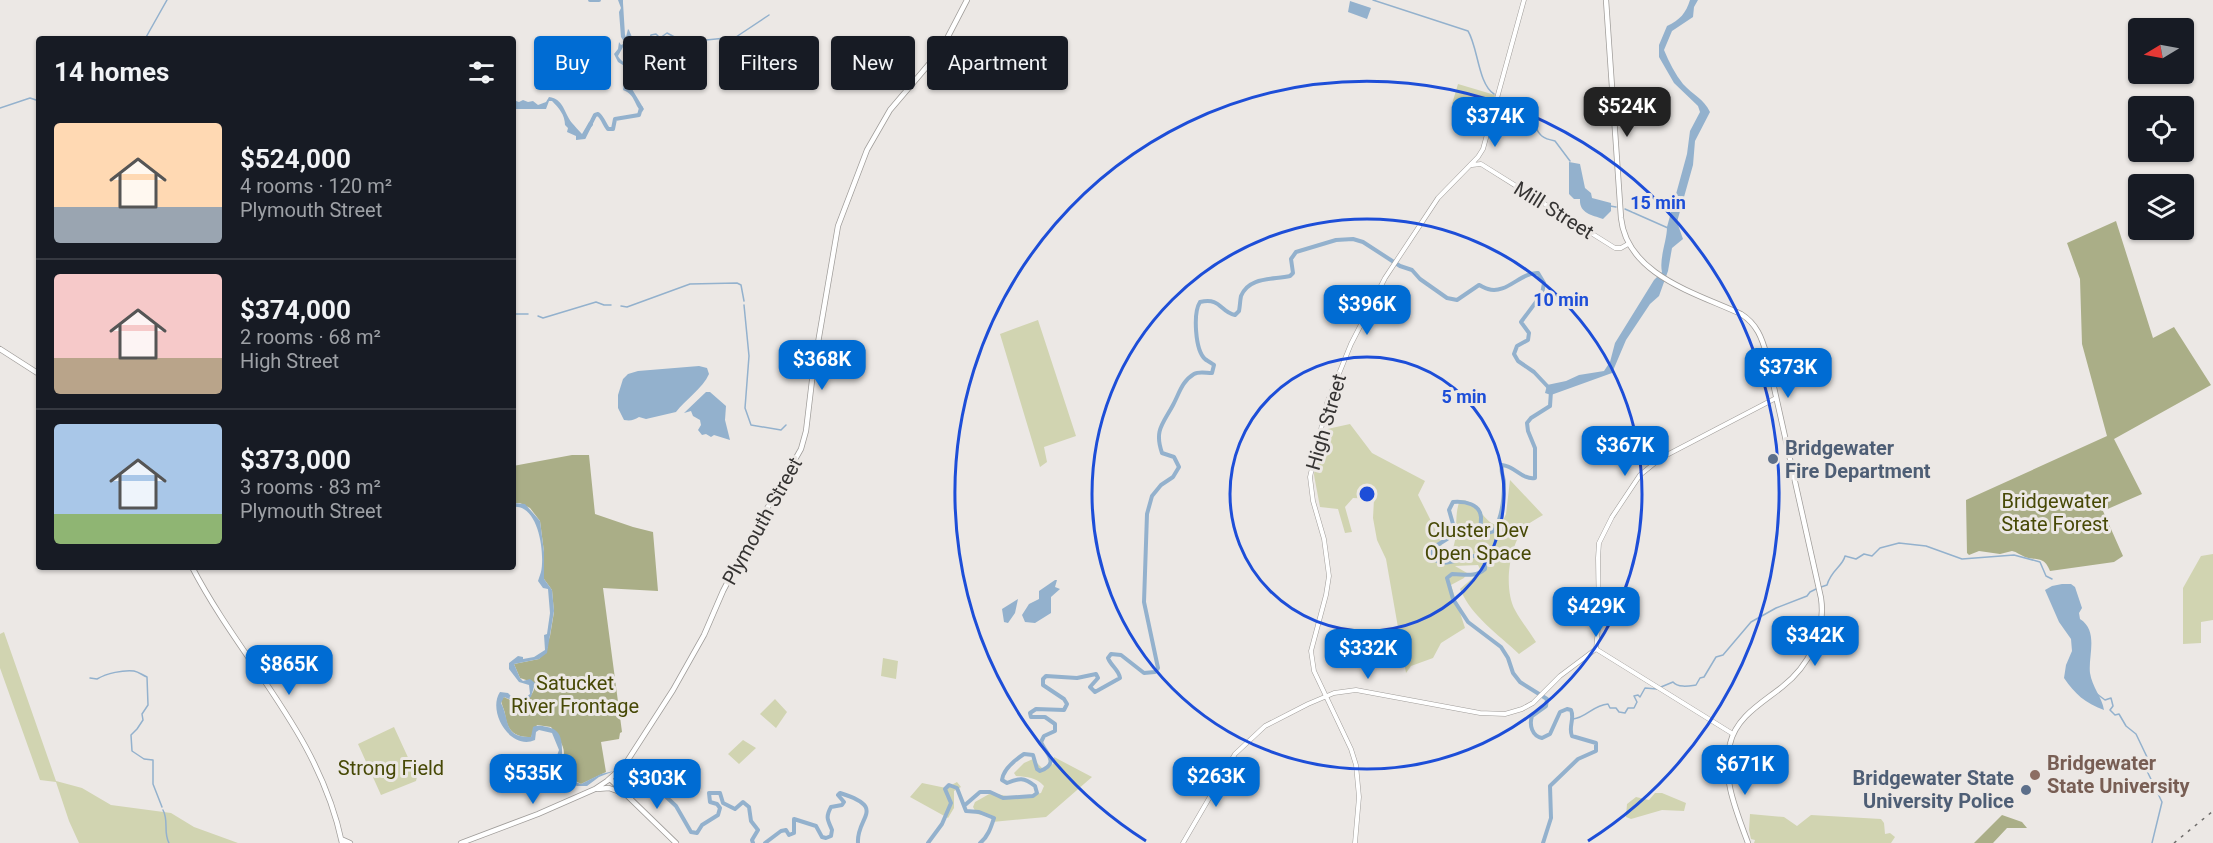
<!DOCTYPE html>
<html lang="en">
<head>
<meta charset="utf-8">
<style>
  body { margin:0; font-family:Roboto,sans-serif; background:#242831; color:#f1f3f6; height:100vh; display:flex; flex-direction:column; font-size:22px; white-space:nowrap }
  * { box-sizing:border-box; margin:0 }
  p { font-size:20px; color:#9ea1a6 }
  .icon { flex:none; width:33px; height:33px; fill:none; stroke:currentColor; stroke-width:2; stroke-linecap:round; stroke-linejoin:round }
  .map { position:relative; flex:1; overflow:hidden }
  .drawer { position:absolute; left:36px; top:36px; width:480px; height:534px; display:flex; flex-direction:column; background:#171b24; border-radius:6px; box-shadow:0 2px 4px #0004 }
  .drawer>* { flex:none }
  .hud { position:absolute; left:534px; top:36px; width:570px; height:54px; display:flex; gap:12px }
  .needle { width:39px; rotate:260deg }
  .controls { position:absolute; left:2128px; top:18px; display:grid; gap:12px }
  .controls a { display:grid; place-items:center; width:66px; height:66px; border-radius:6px; background:#171b24; box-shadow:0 2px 4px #0004; font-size:30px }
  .price { position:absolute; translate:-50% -51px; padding:0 14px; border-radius:12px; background:#006cd3; color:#fff; font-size:20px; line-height:39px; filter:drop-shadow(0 2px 3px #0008) }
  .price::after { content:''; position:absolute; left:50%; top:36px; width:18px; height:14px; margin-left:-9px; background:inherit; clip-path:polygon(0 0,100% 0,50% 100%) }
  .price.current { background:#222; color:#fff }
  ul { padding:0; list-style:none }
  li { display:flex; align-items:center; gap:18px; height:150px; padding:0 18px }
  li+li { border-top:2px solid #363941 }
  li span { display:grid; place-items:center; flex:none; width:168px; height:120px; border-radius:6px; color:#555 }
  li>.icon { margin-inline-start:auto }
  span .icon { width:72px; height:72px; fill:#fffc; stroke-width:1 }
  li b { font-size:26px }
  h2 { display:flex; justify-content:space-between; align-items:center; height:72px; padding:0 18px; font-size:26px }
  .tag { padding:0 21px; border-radius:6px; background:#171b24; box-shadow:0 2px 4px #0004; font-size:21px; line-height:54px }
  .tag.current { background:#006cd3; color:#fff }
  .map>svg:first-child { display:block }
  .green { fill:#d1d4b1 }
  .forest { fill:#aaae87 }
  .water { fill:#93b1cd }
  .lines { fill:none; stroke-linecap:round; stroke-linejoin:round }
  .stream { stroke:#93b1cd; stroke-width:1.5 }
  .river { stroke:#93b1cd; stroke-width:4 }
  .tertiary-casing { stroke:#a09d9a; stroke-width:5 }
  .secondary-casing { stroke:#a09d9a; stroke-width:6 }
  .tertiary { stroke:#fff; stroke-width:4 }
  .secondary { stroke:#fff; stroke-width:4.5 }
  .rail { stroke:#6e6c6a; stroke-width:1.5; stroke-dasharray:3 6; stroke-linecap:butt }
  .ring { fill:none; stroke:#1d4ed8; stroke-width:3 }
  .service-dot { fill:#5c6f8a; stroke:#ece8e5; stroke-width:2 }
  .education-dot { fill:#8d6e63; stroke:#ece8e5; stroke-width:2 }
  .labels { text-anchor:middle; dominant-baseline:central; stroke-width:6; stroke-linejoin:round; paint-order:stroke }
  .street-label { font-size:20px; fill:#353332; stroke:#ece8e5 }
  .service-label { font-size:20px; font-weight:bold; fill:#4e5e75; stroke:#ece8e5; text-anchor:start }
  .park-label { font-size:20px; fill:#474906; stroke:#ece8e5 }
  .education-label { font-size:20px; font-weight:bold; fill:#785e54; stroke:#ece8e5; text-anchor:start }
  .centre { fill:#1d4ed8; stroke:#ece8e5; stroke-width:3 }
  .ring-label { font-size:18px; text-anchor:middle; font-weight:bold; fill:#1d4ed8; stroke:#ece8e5; stroke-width:6; stroke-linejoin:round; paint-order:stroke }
</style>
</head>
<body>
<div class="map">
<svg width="2213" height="843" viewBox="0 0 2213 843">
  <rect width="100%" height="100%" fill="#ece8e5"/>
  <path class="green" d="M1458,84L1495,95L1492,103L1462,105L1452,104Z
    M1038,320L1076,436L1044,447L1047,462L1040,467L1000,334Z
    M1350,424L1372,453L1425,481L1418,495L1442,543L1440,551L1445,562L1448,563C1447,555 1451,552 1454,545C1458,530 1454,514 1460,500C1481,500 1483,527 1501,525L1506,514L1510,480L1543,515C1538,518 1532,521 1527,525C1509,543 1503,588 1515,610C1521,621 1529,631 1536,642L1519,654C1498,634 1472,617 1460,589L1481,571L1478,565L1455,566L1467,573L1464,578L1451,585L1465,628L1441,643L1433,658L1411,666L1406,673L1386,559L1377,540L1373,518L1374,499L1353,498L1345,507L1352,532L1345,533L1338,509L1320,507L1314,475L1318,431Z
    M2213,554V620L2201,622V643L2183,644V588L2201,556Z
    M4,632L56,781L82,788L111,805L171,813L194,827L238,843H79L69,821L56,782L40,780L0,668V634Z
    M883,658L898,661L896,679L881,676Z
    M775,699L787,712L776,728L760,714Z
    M394,727L417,777L416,781L381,795L358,744Z
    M743,740L756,748L739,764L728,754Z
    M1054,757L1092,777L1046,817L992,822L991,817L977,814L973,807L975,802L991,793L1017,798L1041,793L1044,786C1036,777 1027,777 1016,776L1014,773L1024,763L1033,759L1043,769H1047L1054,763Z
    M957,782L961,787L954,791V808L948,818L910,797L922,783L946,788Z
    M1655,793H1662L1686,803L1684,811L1662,810L1631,819L1626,817L1627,804L1636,797L1649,800Z
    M1750,814L1784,817L1797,826L1811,815L1881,819L1884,823L1885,834L1890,833L1895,837L1891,843H1754L1755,840L1751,839L1749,830Z"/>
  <path class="forest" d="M2116,221L2153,338L2174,327L2211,385L2114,439L2142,494L2103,511L2123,556L2114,562L2050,571C2044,556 2038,561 2025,557C2020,555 2017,552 2012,551L2000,554L1979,551L1969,555L1967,553L1966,500L2107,436L2082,344L2080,279L2067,243Z
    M572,455H589L595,514L633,527L653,532L658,591L603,588L622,732L620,733L619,739L601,742L606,772L581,784L566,776C561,767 563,762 564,753C564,744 556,735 551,727L537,725L531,737C514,738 507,730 505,714C504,708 501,704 501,699L504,697C518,705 534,702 535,683L520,678L514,664L539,659L548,647V642L550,636L554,612L552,590L544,579V552L540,521L530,508L520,503H513V466Z
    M2002,815L2022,822L2027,828H2007L1993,843H1974Z"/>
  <path class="water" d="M618,0H623V3L625,35L626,37L628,29L629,30L634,42L623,47L618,56C624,67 637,64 644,74L632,89L644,109L642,112C633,104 636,95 623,90L624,83L627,86L639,75L618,62L614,54L618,49L619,42L621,45L630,41L623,40L621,37L619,12L621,8Z
    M1690,0H1698L1694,7L1693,17L1672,31L1664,50C1669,62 1675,74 1683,84C1693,95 1704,99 1710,112L1695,141L1693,165L1677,222L1683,239L1672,248L1668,271L1659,296L1650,304L1626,340L1612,373L1551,395L1545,393L1547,385L1566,381L1579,375L1604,371L1610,362L1615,343L1654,280L1662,272C1659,258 1667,241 1667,227L1687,154L1690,131L1700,112L1698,106L1674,83L1659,57V45L1667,26C1680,20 1686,13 1690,0Z
    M1350,1L1371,8L1367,19L1348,12Z
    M549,97C564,99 564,113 572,123C575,126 578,130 582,134L589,122L593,120V125L587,132L585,139L576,140V136L567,132L568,128L565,125C565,115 559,108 552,101H549L546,109H513V103L516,101L519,102L523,100L528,102L533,101L538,105L546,102Z
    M1569,162L1580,164L1585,188L1591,193L1592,198L1611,203V211L1603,219C1591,215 1579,213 1580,199H1574L1569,194Z
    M699,366L707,368L709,374C703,388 685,400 676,412L646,419L639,417C634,420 631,421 624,420L618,408V395L623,379L628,374L638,371Z
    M706,392H710L726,406L725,420L730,440L714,435L711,437L706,434L702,435L698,430L701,425L700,420L693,416L691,411L684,413Z
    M513,503L525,504L540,521L544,552V579L552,590L554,611L547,653L539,659L514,664L520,678L523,681L530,679L535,683L531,697L518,702L504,697L501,703C510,720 503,738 531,737L533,727C538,725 541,726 547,727C572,731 556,763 565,775C568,780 576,782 581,784L601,774L614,771L599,777L587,786H577L570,783V790L557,774L554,764L559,750L552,733L539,730L536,732L535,740C510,751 487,711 500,692L508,693L513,698H525L530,694L529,685L519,682L509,669V663L518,656L523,657V659L534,657L545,650L544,635L547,634L550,613L548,589L543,588L538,581C539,578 540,575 541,572C545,554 539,504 513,507Z
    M1055,580H1057L1055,587L1060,589L1051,597V613L1035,623L1025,622L1022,615L1029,604L1039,599V591Z
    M2062,584H2071L2075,587L2082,608L2079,613L2080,619C2099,631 2088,656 2090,673C2092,687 2102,697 2104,710C2085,703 2075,694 2064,678L2066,665L2072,651L2071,639L2059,622L2045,590L2052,586Z
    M1018,599L1015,613L1008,623L1004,622L1002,609Z"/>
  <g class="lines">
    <path class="stream" d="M1373,0L1468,31C1478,47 1478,84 1494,94
      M145,39L167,0
      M706,40L736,37L769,15
      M634,42L636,44L644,41L647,43V39H650L651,35L656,34L660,38L667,33L682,41L687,39L692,43L703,41
      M1499,97C1508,102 1520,109 1528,116C1540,129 1534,137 1555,141L1570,161
      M0,108L30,98L39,101
      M1610,206L1616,207
      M1625,209L1668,228
      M744,305L749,356L745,408L751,425L781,430L786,425
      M621,306L627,307L690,284L737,283L741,285L744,301
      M513,314H528
      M538,316L543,318L596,302L604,305H611
      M1821,587L1827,585C1831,570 1843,566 1845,556L1856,559L1864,554L1872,556L1880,548L1899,543L1926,546L1962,559L2014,555L2040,562L2046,576L2052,579
      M90,678L97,679C107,673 123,670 134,671C139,672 142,675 147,677L148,705L142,714L143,720L137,729L131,735L132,751L144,759L153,760V784L162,807
      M1661,687L1673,682C1678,688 1689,686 1696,685L1700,678L1704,677L1716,657L1723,655L1751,622L1776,608L1807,596L1810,592L1816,589
      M2097,694L2105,700L2111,698L2113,706L2110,710L2115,715L2119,714L2126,726L2136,734L2147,757V771L2162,802L2152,843
      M1573,719C1586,718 1593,705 1608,704L1610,708H1616L1619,712L1625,713L1628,708H1634L1637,702L1634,696L1638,695L1640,697L1645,688L1657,689
      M163,810C169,821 163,832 169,843"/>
    <path class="river" d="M590,0H599
      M584,137L595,115L598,114C603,118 604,124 608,129H613L615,119L639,115L641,108
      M618,774L656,788
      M661,792L676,806L691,832L697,833L702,825L718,815L720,808L717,804L710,802L709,793H720L723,803L735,809L743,802L749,807L751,821L758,830L752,840L753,843
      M965,805L980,792H990L1003,798L1033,796L1037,793L1035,786C1024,777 1019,778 1007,783L1002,780C1003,769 1015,760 1024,754L1033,755L1037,769L1040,771C1061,763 1045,753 1041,742L1044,736L1055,731V724L1045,717H1031L1030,713L1036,709L1064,710L1067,704L1064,699L1043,685V679L1046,676L1077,678L1096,674L1098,678L1090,687L1095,692L1120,678C1119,670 1111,666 1108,658L1111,654L1121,655L1144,673L1155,672L1158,668L1144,602L1147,514L1152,496L1161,485L1173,477L1179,467L1174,457L1162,453C1154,430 1163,424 1173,405C1179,394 1182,381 1194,374C1199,371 1206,373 1212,373L1214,365C1213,364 1206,360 1205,359C1195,350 1193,313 1200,302C1221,297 1220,312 1235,315L1239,311C1240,306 1240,301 1241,296C1249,276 1274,280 1290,276L1293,273L1291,259L1296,252L1336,240L1353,239L1363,242L1400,266L1412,270L1420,279L1447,298L1457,300L1479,285C1482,286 1484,288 1488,289C1506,295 1521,272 1538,273L1544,283L1542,294L1521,322L1529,333L1528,340L1517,346L1514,354L1518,361L1534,372L1550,389
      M765,843L781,831L786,830L789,835L794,833V819L816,826L822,837L826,838L831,836L832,830C828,820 825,818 831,807L842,805L844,802L838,795L840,793C888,808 856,817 858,843
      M928,843L942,824L951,803L945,789L949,785L957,788L966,811L979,812L994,818C991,827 988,837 980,843
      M1543,843L1551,818L1550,786L1578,759L1596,751V743L1572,736C1568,727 1575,719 1571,710L1567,709L1560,712L1550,734L1542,738C1532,736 1529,725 1532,716L1546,706L1547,699L1520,682L1513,673L1508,658L1501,647L1468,622L1453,599L1447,578L1452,574C1464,574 1475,578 1485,569C1487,533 1436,586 1431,549L1447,539L1455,531L1449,510L1453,502C1465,501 1480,504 1481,517C1481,523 1480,526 1482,532L1487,533L1494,531C1502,517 1504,499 1504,484C1504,476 1500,472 1502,465C1515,466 1522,480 1535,478V448L1528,431L1527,423L1531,418L1550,406L1551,391"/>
    <defs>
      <path id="tertiary" d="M1472,165L1481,164L1615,248H1621L1628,244
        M1596,649L1599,619L1598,558L1599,543L1612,517L1640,475L1661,458L1776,398
        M1183,843L1235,754L1265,726L1308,704L1334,693L1356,690L1480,713L1505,714L1522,709L1533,703L1560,676L1596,649L1733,734
        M1355,843L1359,797L1356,765L1351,749L1314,671L1311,651L1326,595L1329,576L1324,539L1313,501L1310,477L1327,403L1351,344L1385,278L1438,198L1478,157L1483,149L1524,0"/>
      <path id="secondary" d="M1606,0L1621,218C1627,275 1696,293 1741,314C1757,324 1762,338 1767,356L1821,598C1826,632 1809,666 1782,687C1762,703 1736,717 1730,744C1721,776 1737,813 1748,843
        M0,349L39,374
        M192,567C242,663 319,733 342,843
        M610,779L676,843
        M620,788L619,778L621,770
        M597,789L609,788L620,792
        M341,839L350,843
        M461,843L538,814L595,789L607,781L624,766L673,690L704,635L723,591L752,535L801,449L806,431L813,372L838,226L867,150L890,110L941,50L967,0"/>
    </defs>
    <use href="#tertiary" class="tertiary-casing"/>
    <use href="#secondary" class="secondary-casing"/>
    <use href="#tertiary" class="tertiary"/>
    <use href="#secondary" class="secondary"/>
    <path class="rail" d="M2174,843L2213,811"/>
  </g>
  <g class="ring">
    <circle cx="1367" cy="494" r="137"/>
    <circle cx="1367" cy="494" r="275"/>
    <path d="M1146 841A412 412 0 1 1 1588 841"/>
  </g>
  <g class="service-dot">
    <circle cx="1773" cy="459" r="6"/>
    <circle cx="2026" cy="790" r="6"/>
  </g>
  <circle class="education-dot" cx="2035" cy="775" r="6"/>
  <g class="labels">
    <g class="street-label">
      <text transform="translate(1554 210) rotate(32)">Mill Street</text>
      <text transform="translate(1326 422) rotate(-74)">High Street</text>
      <text transform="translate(762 521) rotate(-61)">Plymouth Street</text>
    </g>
    <g class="service-label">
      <text x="1785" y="448">Bridgewater<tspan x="1785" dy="23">Fire Department</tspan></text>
      <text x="2014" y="778" text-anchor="end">Bridgewater State<tspan x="2014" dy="23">University Police</tspan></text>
    </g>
    <g class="park-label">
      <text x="2055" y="501">Bridgewater<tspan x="2055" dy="23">State Forest</tspan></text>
      <text x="1478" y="530">Cluster Dev<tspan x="1478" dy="23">Open Space</tspan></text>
      <text x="575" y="683">Satucket<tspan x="575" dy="23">River Frontage</tspan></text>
      <text x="391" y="768">Strong Field</text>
    </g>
    <g class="education-label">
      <text x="2047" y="763">Bridgewater<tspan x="2047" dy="23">State University</tspan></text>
    </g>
  </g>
  <circle cx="1367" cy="494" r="9" class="centre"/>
  <g class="ring-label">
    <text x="1658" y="209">15 min</text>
    <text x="1561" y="306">10 min</text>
    <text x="1464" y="403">5 min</text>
  </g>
</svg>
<div class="controls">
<a><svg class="needle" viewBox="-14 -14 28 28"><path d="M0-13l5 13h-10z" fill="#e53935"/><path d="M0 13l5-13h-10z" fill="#9ea1a6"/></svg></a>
<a><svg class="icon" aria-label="locate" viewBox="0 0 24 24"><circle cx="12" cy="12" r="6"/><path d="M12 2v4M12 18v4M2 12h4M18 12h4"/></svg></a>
<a><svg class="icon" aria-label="layers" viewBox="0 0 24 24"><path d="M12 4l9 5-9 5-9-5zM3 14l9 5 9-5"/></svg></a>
</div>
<b class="price current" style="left:1627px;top:138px">$524K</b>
<b class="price" style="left:1495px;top:148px">$374K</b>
<b class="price" style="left:1367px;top:336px">$396K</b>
<b class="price" style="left:822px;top:391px">$368K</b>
<b class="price" style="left:1788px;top:399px">$373K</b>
<b class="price" style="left:1625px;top:477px">$367K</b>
<b class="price" style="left:1596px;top:638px">$429K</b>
<b class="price" style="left:1815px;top:667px">$342K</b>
<b class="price" style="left:1368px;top:680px">$332K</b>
<b class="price" style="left:289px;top:696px">$865K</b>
<b class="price" style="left:1745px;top:796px">$671K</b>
<b class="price" style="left:533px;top:805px">$535K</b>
<b class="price" style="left:1216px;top:808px">$263K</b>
<b class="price" style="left:657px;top:810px">$303K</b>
<div class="hud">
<a class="tag current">Buy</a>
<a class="tag">Rent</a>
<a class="tag">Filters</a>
<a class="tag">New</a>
<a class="tag">Apartment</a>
</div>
<section class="drawer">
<h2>14 homes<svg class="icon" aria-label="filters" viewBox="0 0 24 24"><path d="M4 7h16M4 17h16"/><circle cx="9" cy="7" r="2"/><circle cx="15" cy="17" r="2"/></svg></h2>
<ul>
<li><span style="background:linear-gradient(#ffd9b3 70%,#9aa5b1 0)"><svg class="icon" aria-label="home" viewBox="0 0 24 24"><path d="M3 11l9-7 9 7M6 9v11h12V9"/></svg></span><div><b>$524,000</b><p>4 rooms · 120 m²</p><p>Plymouth Street</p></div></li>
<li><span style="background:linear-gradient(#f6c9c9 70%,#b9a48a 0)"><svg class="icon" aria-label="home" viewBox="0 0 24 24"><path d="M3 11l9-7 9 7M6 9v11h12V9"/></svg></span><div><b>$374,000</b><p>2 rooms · 68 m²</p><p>High Street</p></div></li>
<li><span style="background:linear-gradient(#a9c7e8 75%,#8fb573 0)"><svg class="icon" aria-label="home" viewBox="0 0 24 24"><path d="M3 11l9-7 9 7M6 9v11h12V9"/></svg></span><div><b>$373,000</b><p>3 rooms · 83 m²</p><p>Plymouth Street</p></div></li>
</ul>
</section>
</div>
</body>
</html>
